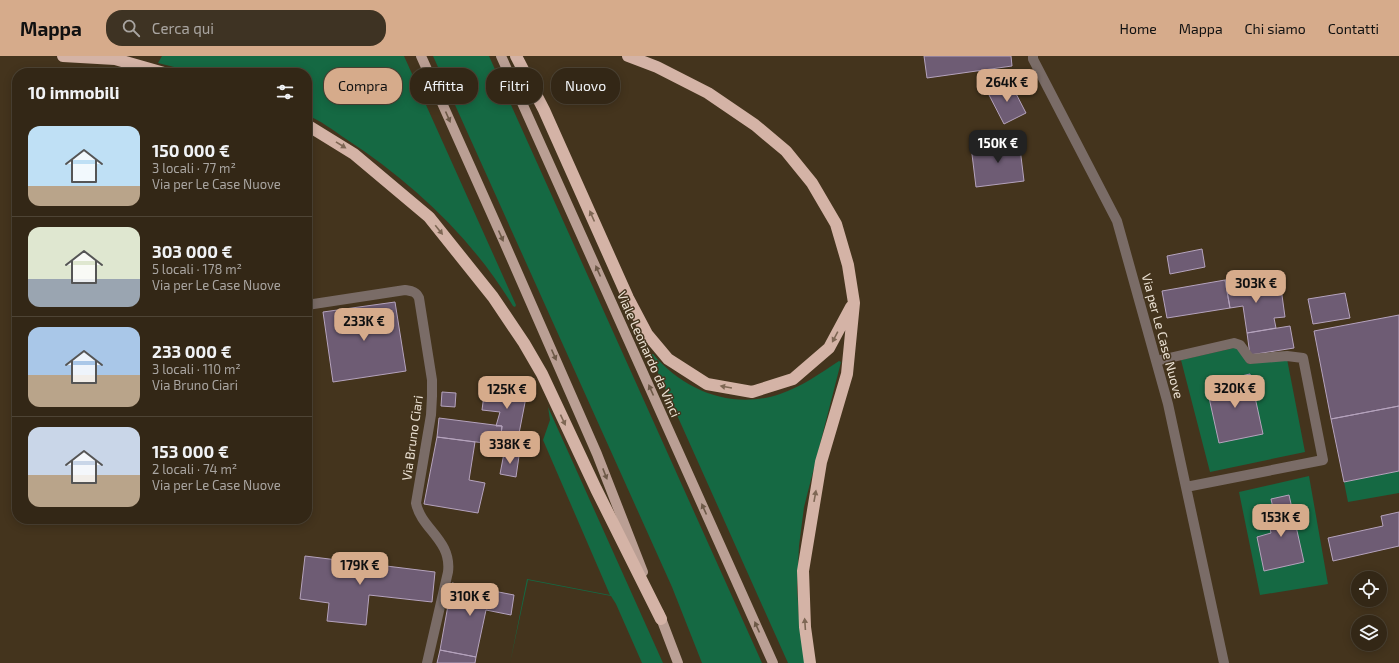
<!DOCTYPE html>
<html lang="it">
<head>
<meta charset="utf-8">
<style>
  body { margin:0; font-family:"Exo 2",sans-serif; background:#3e3323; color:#f1f3f6; height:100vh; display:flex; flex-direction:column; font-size:15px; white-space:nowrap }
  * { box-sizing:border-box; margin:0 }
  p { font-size:13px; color:#a9a5a1 }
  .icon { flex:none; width:22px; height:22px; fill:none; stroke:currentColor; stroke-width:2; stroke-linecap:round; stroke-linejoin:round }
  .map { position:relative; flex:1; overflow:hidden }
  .sheet { position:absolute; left:12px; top:12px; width:300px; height:456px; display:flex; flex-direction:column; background:#332716; border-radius:16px; box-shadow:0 2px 10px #0003,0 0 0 1px #4e4435 }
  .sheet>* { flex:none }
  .guide { position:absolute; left:324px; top:12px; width:380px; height:36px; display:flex; gap:8px }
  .controls { position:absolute; left:1351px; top:515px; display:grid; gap:8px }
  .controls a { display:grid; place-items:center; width:36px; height:36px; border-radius:50%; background:#332716; box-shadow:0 2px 10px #0003,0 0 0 1px #4e4435; font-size:20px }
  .price { position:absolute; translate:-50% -34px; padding:0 9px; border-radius:8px; background:#d6ab8b; color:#111; font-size:13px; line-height:26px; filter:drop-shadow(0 1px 2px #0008) }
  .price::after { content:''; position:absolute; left:50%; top:24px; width:12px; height:9px; margin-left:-6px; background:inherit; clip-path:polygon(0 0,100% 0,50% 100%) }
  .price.on { background:#222; color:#fff }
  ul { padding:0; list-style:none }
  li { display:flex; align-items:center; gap:12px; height:100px; padding:0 16px }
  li+li { border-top:1px solid #4e4435 }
  li span { display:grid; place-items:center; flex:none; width:112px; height:80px; border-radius:12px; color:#555 }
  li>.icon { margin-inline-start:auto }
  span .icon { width:48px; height:48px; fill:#fffc; stroke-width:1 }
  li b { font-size:17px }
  h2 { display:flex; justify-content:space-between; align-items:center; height:48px; padding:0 16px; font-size:17px }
  .chip { padding:0 14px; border-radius:16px; background:#332716; box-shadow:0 2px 10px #0003,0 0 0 1px #4e4435; font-size:14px; line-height:36px }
  .chip.on { background:#d6ab8b; color:#111 }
  header { display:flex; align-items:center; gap:24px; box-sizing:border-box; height:56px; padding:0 20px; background:#d6ab8b; color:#111 }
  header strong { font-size:19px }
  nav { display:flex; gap:22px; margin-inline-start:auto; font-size:14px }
  .search { width:280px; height:36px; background:#3e3323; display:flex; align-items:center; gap:10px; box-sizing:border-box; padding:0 14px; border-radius:16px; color:#a9a5a1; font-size:15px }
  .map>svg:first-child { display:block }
  .green { fill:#156943 }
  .building { fill:#6e5c74; stroke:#b5a3bd }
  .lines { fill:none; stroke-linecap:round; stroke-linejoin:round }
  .minor { stroke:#7a6c67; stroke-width:10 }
  .major { stroke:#ba9f94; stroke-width:10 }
  .highway { stroke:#d4b3a6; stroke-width:12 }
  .oneway { fill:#6d5947 }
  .oneway2 { fill:#7e6754 }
  .labels { text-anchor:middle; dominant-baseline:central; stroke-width:3; stroke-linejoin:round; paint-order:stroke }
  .street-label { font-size:13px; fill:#ede3d5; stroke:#44341d }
</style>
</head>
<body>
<header>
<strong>Mappa</strong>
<div class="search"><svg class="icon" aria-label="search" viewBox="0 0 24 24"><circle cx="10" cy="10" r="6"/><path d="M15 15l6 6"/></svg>Cerca qui</div>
<nav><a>Home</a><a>Mappa</a><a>Chi siamo</a><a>Contatti</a></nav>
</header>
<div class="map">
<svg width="1399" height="607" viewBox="0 0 1399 607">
  <rect width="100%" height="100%" fill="#44341d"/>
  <path class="green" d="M162,0H404L516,249L515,251L513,250C472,182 412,126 346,83C333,74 321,65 307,59V17H198L158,7Z
    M433,0H489L762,607H702L672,531Z
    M1238,291L1248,308L1287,303L1305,396L1210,416L1181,304Z
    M651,298H653C684,335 733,354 780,338C801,331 821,317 839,305L841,306L804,451L799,490L797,532L799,562L805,607H788L651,301Z
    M548,351L663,607H642L616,548L611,540L528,524L510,607L527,523L610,539L543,384L550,364Z
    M1399,415V437L1348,446L1344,426Z
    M1309,420L1328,528L1260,539L1239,436Z"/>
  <path class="building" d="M924,0H1011L1012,10L927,22Z
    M1010,26L1026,57L1004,68L988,37Z
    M1019,84L1024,125L976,131L971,90Z
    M1202,193L1205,211L1170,218L1167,200Z
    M1248,220L1250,236L1281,232L1285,261L1274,262L1276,272L1247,277L1243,250L1230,252L1225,224Z
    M1225,224L1230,252L1167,262L1162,235Z
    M1345,237L1350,262L1313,268L1308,243Z
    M395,246L406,315L333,326L323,256Z
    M1399,259V350L1331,363L1314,275Z
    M1290,270L1294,292L1250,299L1247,277Z
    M1250,318L1263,378L1219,387L1206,328Z
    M505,327L528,331L516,393L500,389L502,370H496L500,356L482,354L485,331Z
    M442,336L456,337L455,351L441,350Z
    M1399,350V415L1344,426L1331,363Z
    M439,362L502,370L500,389L437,381Z
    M437,381L475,386L469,424L485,427L478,457L424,448Z
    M504,397L519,400L516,421L500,418Z
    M1289,439L1304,506L1264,515L1257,481L1271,477L1268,463L1275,461L1271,443Z
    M1399,456V490L1333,505L1328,482L1383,470L1381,460Z
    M305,500L435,516L432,546L369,539L366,569L327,565L329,547L300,543Z
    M452,527L514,539L511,559L486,554L476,601L440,594Z
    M440,594L476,601L475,607H437Z"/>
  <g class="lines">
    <path class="minor" d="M1033,0V3L1117,165L1168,348L1224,607
      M307,249L405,234C411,235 416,235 419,242L432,324V340L431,359L416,447C421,473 452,484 448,516L427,607
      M1156,305L1234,287L1240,289L1250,303L1287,300L1303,302L1323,404L1186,431"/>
    <path class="major" d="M421,0L505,188L597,398L643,516
      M501,0L773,607
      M659,557L678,607"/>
    <path class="highway" d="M63,0L115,3L164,17
      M516,0L544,54L628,242L647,278L668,303L707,328L752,336L793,323L829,292L851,251
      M628,0L657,11L708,37L755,69L786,95L812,127L836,168L848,209L854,247L847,318L821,406L803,515L805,571L810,607
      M307,69L354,98L429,161L493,241L524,287L542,318L596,433L661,563"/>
  </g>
  <defs><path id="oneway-solid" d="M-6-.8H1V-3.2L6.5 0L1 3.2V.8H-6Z"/></defs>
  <g class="oneway">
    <use href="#oneway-solid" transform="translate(448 61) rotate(66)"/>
    <use href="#oneway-solid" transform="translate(501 180) rotate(66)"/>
    <use href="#oneway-solid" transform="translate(598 215) rotate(-114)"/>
    <use href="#oneway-solid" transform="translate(554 299) rotate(66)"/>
    <use href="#oneway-solid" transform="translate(651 334) rotate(-114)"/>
    <use href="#oneway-solid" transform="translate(605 418) rotate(69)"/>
    <use href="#oneway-solid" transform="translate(704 453) rotate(-114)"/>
    <use href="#oneway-solid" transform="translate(757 571) rotate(-114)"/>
  </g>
  <g class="oneway2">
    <use href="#oneway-solid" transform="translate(341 89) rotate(32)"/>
    <use href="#oneway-solid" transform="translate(592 160) rotate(-114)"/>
    <use href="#oneway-solid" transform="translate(439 174) rotate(51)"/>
    <use href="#oneway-solid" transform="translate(835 281) rotate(118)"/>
    <use href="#oneway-solid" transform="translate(726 331) rotate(-170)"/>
    <use href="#oneway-solid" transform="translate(563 364) rotate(65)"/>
    <use href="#oneway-solid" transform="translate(815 440) rotate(-80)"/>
    <use href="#oneway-solid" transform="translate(805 568) rotate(-94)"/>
  </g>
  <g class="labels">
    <g class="street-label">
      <text transform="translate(1163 280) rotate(75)">Via per Le Case Nuove</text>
      <text transform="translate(649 298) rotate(66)">Viale Leonardo da Vinci</text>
      <text transform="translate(412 382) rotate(-82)">Via Bruno Ciari</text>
    </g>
  </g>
</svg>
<div class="controls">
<a><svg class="icon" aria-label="locate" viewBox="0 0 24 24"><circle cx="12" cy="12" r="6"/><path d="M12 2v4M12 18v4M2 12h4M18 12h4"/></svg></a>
<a><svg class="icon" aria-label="layers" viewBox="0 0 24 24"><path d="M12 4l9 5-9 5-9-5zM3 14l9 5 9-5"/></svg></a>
</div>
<b class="price" style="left:1007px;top:47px">264K €</b>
<b class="price on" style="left:998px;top:108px">150K €</b>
<b class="price" style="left:1256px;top:248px">303K €</b>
<b class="price" style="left:364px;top:286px">233K €</b>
<b class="price" style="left:1235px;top:353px">320K €</b>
<b class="price" style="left:507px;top:354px">125K €</b>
<b class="price" style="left:510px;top:409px">338K €</b>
<b class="price" style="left:1281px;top:482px">153K €</b>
<b class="price" style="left:360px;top:530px">179K €</b>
<b class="price" style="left:470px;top:561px">310K €</b>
<div class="guide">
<a class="chip on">Compra</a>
<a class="chip">Affitta</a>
<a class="chip">Filtri</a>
<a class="chip">Nuovo</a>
</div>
<section class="sheet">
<h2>10 immobili<svg class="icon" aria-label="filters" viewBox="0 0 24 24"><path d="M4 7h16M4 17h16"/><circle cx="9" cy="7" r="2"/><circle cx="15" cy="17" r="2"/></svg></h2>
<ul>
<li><span style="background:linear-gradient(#bfe0f5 75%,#b9a48a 0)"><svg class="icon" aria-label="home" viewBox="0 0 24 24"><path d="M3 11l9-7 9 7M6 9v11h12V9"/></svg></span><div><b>150 000 €</b><p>3 locali · 77 m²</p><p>Via per Le Case Nuove</p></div></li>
<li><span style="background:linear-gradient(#dfe7d0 65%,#9aa5b1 0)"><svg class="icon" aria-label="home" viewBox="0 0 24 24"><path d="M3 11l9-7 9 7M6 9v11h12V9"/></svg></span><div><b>303 000 €</b><p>5 locali · 178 m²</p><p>Via per Le Case Nuove</p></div></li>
<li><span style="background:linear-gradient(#a9c7e8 60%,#b9a48a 0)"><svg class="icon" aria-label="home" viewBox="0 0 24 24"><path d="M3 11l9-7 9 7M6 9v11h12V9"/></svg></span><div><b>233 000 €</b><p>3 locali · 110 m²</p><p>Via Bruno Ciari</p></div></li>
<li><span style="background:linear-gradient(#c9d6e8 60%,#b9a48a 0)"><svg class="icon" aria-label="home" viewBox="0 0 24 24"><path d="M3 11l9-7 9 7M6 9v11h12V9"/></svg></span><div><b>153 000 €</b><p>2 locali · 74 m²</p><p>Via per Le Case Nuove</p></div></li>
</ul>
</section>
</div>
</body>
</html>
